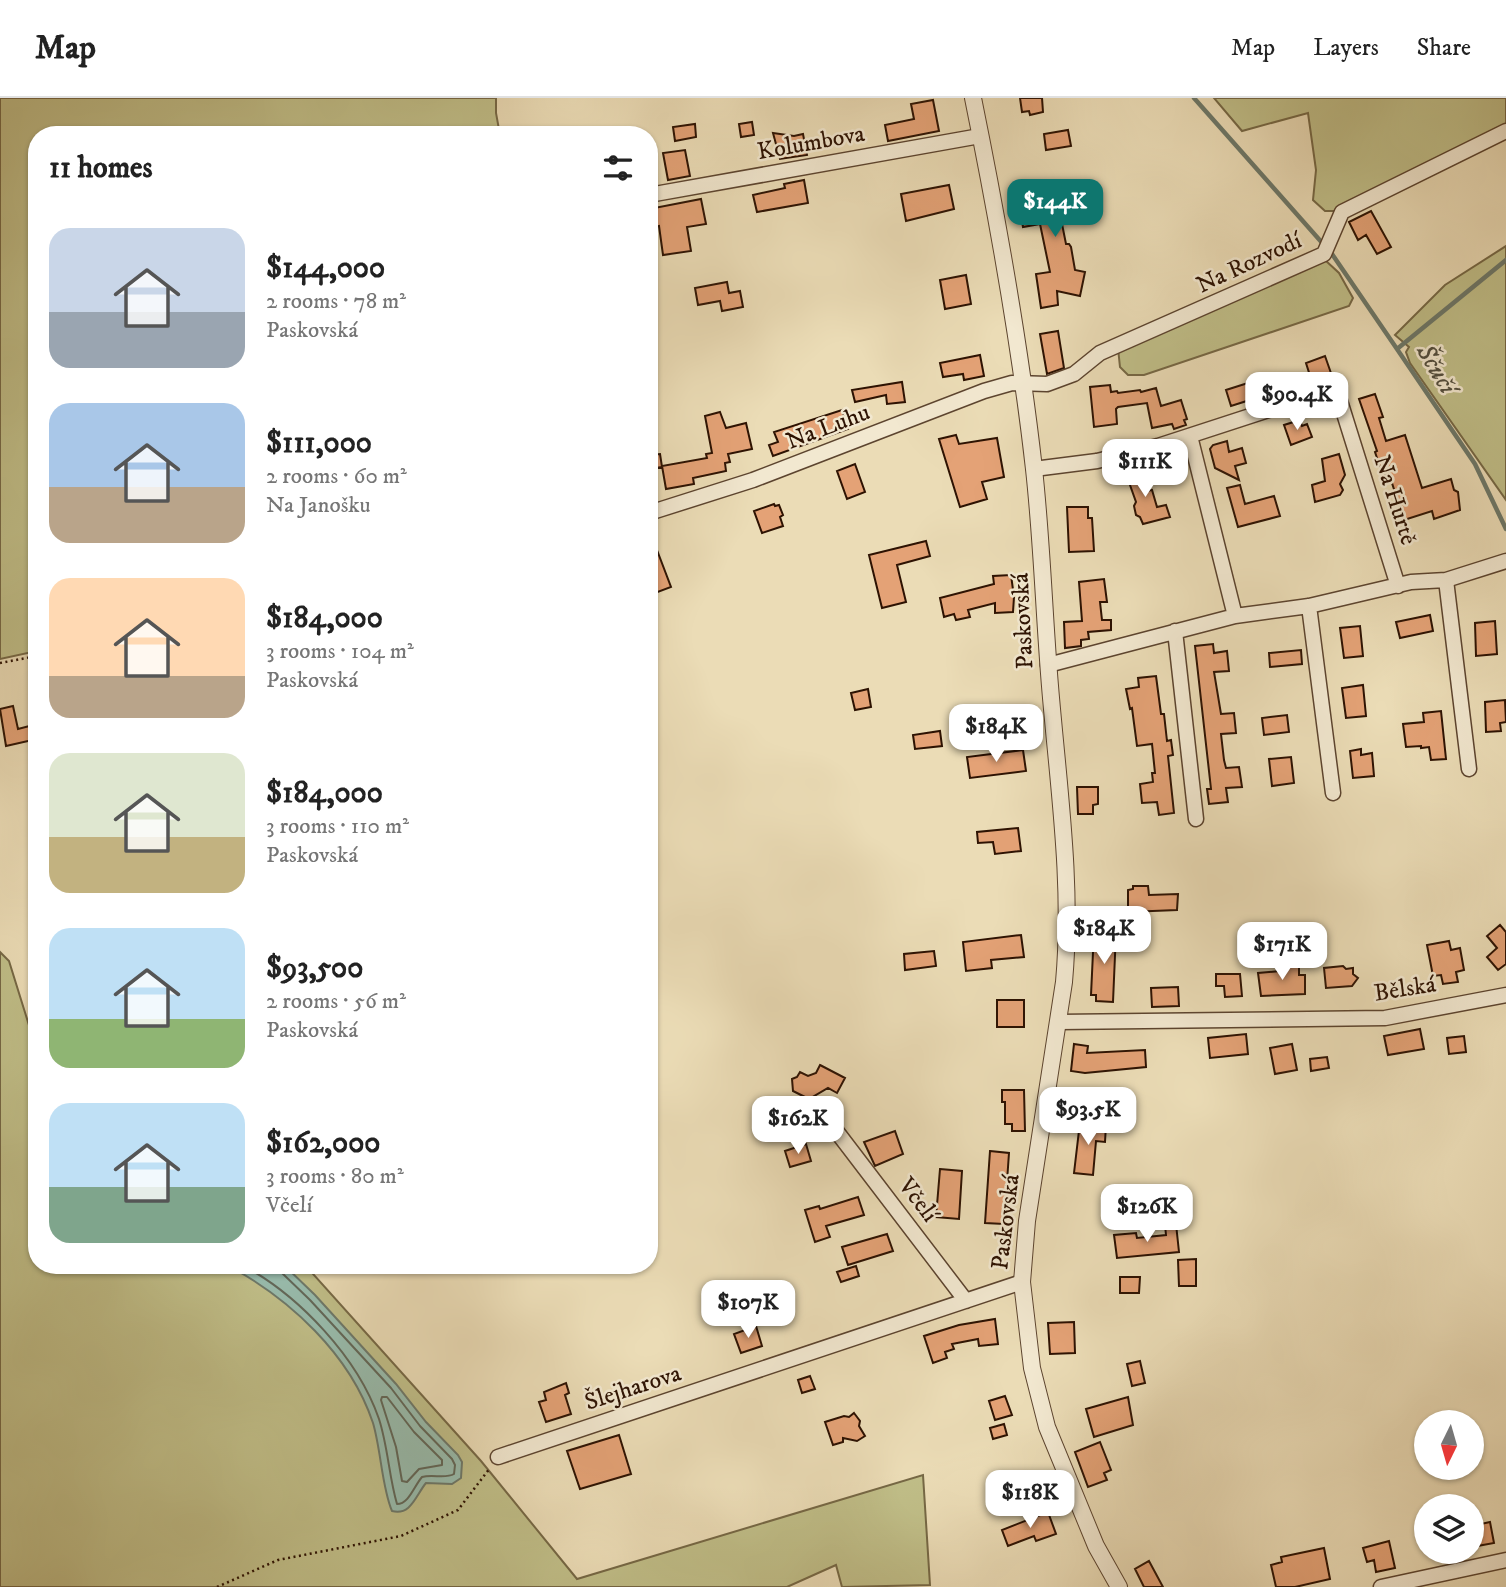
<!DOCTYPE html>
<html lang="en">
<head>
<meta charset="utf-8">
<style>
  body { margin:0; font-family:"IM FELL DW Pica",serif; background:#f2f2f2; color:#222; height:100vh; display:flex; flex-direction:column; font-size:26px; white-space:nowrap }
  * { box-sizing:border-box; margin:0 }
  p { font-size:23px; color:#767676 }
  .icon { flex:none; width:38px; height:38px; fill:none; stroke:currentColor; stroke-width:2; stroke-linecap:round; stroke-linejoin:round }
  .map { position:relative; flex:1; overflow:hidden }
  .panel { position:absolute; left:28px; top:28px; width:630px; height:1148px; display:flex; flex-direction:column; background:#fff; border-radius:28px; box-shadow:0 2px 5px #0004 }
  .panel>* { flex:none }
  .needle { width:46px; rotate:185deg }
  .buttons { position:absolute; left:1414px; top:1312px; display:grid; gap:14px }
  .buttons a { display:grid; place-items:center; width:70px; height:70px; border-radius:50%; background:#fff; box-shadow:0 2px 5px #0004; font-size:35px }
  .price { position:absolute; translate:-50% -60px; padding:0 16px; border-radius:14px; background:#fff; color:#222; font-size:23px; line-height:46px; filter:drop-shadow(0 2px 4px #0008) }
  .price::after { content:''; position:absolute; left:50%; top:42px; width:21px; height:16px; margin-left:-10px; background:inherit; clip-path:polygon(0 0,100% 0,50% 100%) }
  .price.selected { background:#0f766e; color:#fff }
  ul { padding:0; list-style:none }
  li { display:flex; align-items:center; gap:21px; height:175px; padding:0 21px }
  li span { display:grid; place-items:center; flex:none; width:196px; height:140px; border-radius:21px; color:#555 }
  li>.icon { margin-inline-start:auto }
  span .icon { width:84px; height:84px; fill:#fffc; stroke-width:1 }
  li b { font-size:30px }
  h2 { display:flex; justify-content:space-between; align-items:center; height:84px; padding:0 21px; font-size:30px }
  header { display:flex; align-items:center; gap:42px; box-sizing:border-box; height:98px; padding:0 35px; background:#fff; border-bottom:2px solid #e0e0e0 }
  header strong { font-size:33px }
  nav { display:flex; gap:38px; margin-inline-start:auto; font-size:24px }
  .map>svg:first-child { display:block }
  .green { fill:#c0be88; stroke:#766845; stroke-width:2 }
  .water { fill:#98bcad; stroke:#6d7869; stroke-width:2 }
  .lines { fill:none; stroke-linecap:round; stroke-linejoin:round }
  .shore { stroke:#626758; stroke-width:2 }
  .stream { stroke:#6d7869; stroke-width:4.5 }
  .building { fill:#e4a276; stroke:#2d1202; stroke-width:2 }
  .minor-casing { stroke:#5c442f; stroke-width:17 }
  .tertiary-casing { stroke:#5c442f; stroke-width:18 }
  .path { stroke:#2d1202; stroke-width:2.5; stroke-dasharray:2 3.5; stroke-linecap:butt }
  .minor { stroke:#f2e8d0; stroke-width:14 }
  .tertiary { stroke:#f2e8d0; stroke-width:16 }
  .labels { text-anchor:middle; dominant-baseline:central; stroke-width:5; stroke-linejoin:round; paint-order:stroke }
  .street-label { font-size:24px; fill:#2d1202; stroke:#f2e8d0 }
  .water-label { font-size:26px; font-style:italic; fill:#524e3e; stroke:#f2e8d0 }
</style>
</head>
<body>
<header>
<strong>Map</strong>
<nav><a>Map</a><a>Layers</a><a>Share</a></nav>
</header>
<div class="map">
<svg width="1506" height="1489" viewBox="0 0 1506 1489">
  <rect width="100%" height="100%" fill="#ebdcb6"/>
  <filter id="stains"><feTurbulence type="fractalNoise" baseFrequency=".00286" numOctaves="4"/><feColorMatrix values="0 0 0 0 .2 0 0 0 0 .09 0 0 0 0 .02 0 0 0 .5 -.17"/></filter>
  <radialGradient id="worn" r=".72"><stop offset=".6" stop-color="#630" stop-opacity="0"/><stop offset="1" stop-color="#630" stop-opacity=".3"/></radialGradient>
  <path class="green" d="M0,0H496V15L500,37H37V553L0,561Z
    M1214,0H1506V27L1335,113H1325L1313,102L1316,72L1308,15L1242,33Z
    M1506,148V402L1410,265L1406,254L1409,249L1395,237L1445,187Z
    M1325,162L1339,175L1353,200L1349,208L1144,277H1128L1120,269L1118,250Z
    M0,854L9,863L37,953V1167H305L481,1363L577,1481L923,1377L930,1487L842,1489L836,1467L787,1489H0Z"/>
  <path class="water" d="M227,1167H283L286,1169L315,1197L396,1286L426,1324L458,1357L462,1364L461,1380L452,1386L426,1385C416,1397 411,1418 392,1413C382,1390 381,1352 373,1325C350,1256 289,1200 227,1167Z"/>
  <g class="lines">
    <path class="shore" d="M242,1167C299,1197 358,1260 379,1321C388,1349 389,1379 397,1406C409,1406 414,1388 422,1379C432,1376 446,1381 454,1376L455,1367L452,1361L420,1328L391,1290L310,1202L282,1175L280,1167
      M382,1299H387L414,1334L442,1362V1367L419,1371L407,1384L402,1383L396,1349L381,1302Z"/>
    <path class="stream" d="M1194,0L1332,156L1397,251
      M1506,162L1397,251L1475,366L1506,431"/>
  </g>
  <path class="building" d="M1020,0H1042L1043,14L1030,17L1029,13L1022,14Z
    M933,2L939,33L888,43L885,27L914,21L911,6Z
    M752,24L754,37L741,39L739,26Z
    M695,26L696,39L675,43L673,29Z
    M1068,32L1071,48L1046,52L1044,36Z
    M773,35L794,38L803,36L807,57L780,61Z
    M685,52L690,78L668,82L663,55Z
    M804,82L808,105L757,114L753,97L785,90L784,86Z
    M949,87L954,111L906,123L901,96Z
    M1086,88L1091,113L1069,117L1070,120L1061,121L1066,146H1069L1071,149L1075,172L1085,174L1080,198L1057,193L1058,207L1041,210L1036,176L1050,174L1040,126L1023,129L1017,96L1046,91V95L1051,96Z
    M701,101L706,126L687,129L691,153L663,157L659,128L649,130V111Z
    M1371,113L1391,149L1377,156L1366,137L1358,142L1349,124Z
    M966,177L971,206L945,211L940,182Z
    M727,184L729,195L740,193L743,209L722,213L720,203L698,207L695,190Z
    M1058,233L1064,270L1047,276L1040,236Z
    M980,257L984,278L964,282L963,276L943,279L940,265Z
    M1325,258L1332,278L1312,284L1306,265Z
    M902,284L905,304L887,306L886,297L855,304L852,292Z
    M1251,284L1256,300L1231,308L1226,292Z
    M1110,287L1111,294L1117,293L1118,295L1140,292L1141,294L1156,290L1161,308L1181,302L1187,321L1184,322L1186,327L1174,331L1172,326L1152,330L1147,305L1118,309L1116,311L1117,326L1094,329L1090,289Z
    M1375,296L1383,319L1379,320L1386,343L1405,337L1422,390L1451,381L1454,392L1458,394L1460,412L1434,421L1432,413L1404,422L1390,379L1386,380L1384,374L1382,375L1375,354L1377,353L1359,301Z
    M842,312L848,331L773,358L769,347L778,344L774,334Z
    M720,314L726,330L746,325L752,351L728,356L730,364L725,365L726,373L693,380L694,386L666,391L662,368L707,360L706,356L712,355L705,318Z
    M1300,322L1302,328L1307,326L1312,339L1291,347L1284,327Z
    M956,337L959,346L997,340L1004,379L982,384L987,401L960,409L939,341Z
    M1227,343L1229,354L1242,350L1246,365L1235,368L1239,382L1215,370L1210,351L1213,347Z
    M660,356L662,369L649,371V357Z
    M1339,356L1345,377L1340,386L1343,392L1340,397L1315,404L1312,387L1325,383L1322,361Z
    M855,366L865,394L847,401L837,373Z
    M1139,369L1146,393L1152,392L1157,409L1166,407L1170,419L1143,426L1140,419L1136,417L1134,408L1136,404L1125,373Z
    M1240,387L1245,406L1274,398L1280,418L1238,429L1227,390Z
    M774,406L775,408L779,407L783,417L780,419L783,428L762,435L754,413Z
    M1067,409H1088V420H1092L1094,453L1069,454Z
    M652,439L671,489L655,495L649,478V440Z
    M926,443L930,458L897,467L906,504L882,510L869,457Z
    M1011,477L1014,499L1013,514L995,515V505L968,512L970,519L956,522L954,516L944,519L940,500L994,486L993,478Z
    M1104,481L1107,504H1100L1102,522H1111V532L1088,534L1089,541L1081,542V548L1065,550L1064,524L1082,523L1079,484Z
    M1430,517L1433,533L1400,540L1396,524Z
    M1495,523L1497,556L1476,558L1475,525Z
    M1360,528L1363,558L1344,560L1340,530Z
    M1213,546L1214,555L1227,553L1229,573L1214,574L1221,616L1234,615L1236,635L1221,636L1224,662L1226,670L1239,669L1242,689L1226,690L1228,704L1209,706L1207,691H1211L1195,548Z
    M1301,552L1302,566L1270,569L1269,555Z
    M1156,578L1161,616H1164L1167,643L1171,642L1173,657L1168,658L1174,715L1159,717L1157,704L1142,705L1140,686L1153,684L1152,675H1155L1152,646L1137,648L1132,610L1130,611L1126,591L1139,589L1138,580Z
    M1363,587L1366,618L1346,620L1342,590Z
    M868,591L871,609L855,612L851,595Z
    M1505,602L1506,624L1500,625L1501,633L1486,634L1485,604Z
    M13,608L18,631L37,626V641L6,648L0,611Z
    M1441,613L1446,661L1431,662L1429,649L1421,650V648L1406,649L1403,626L1424,624L1423,615Z
    M1287,617L1289,634L1264,637L1262,620Z
    M997,618L999,632L981,634L979,621Z
    M940,633L942,648L915,651L913,637Z
    M1361,651V657L1372,655L1374,678L1353,680L1350,653Z
    M1023,652L1026,673L970,680L967,659Z
    M1291,659L1294,685L1272,688L1269,661Z
    M1077,689H1098V706L1093,707V716H1078Z
    M1018,730L1021,753L995,756L993,744L978,745L977,734Z
    M1133,788H1148L1149,797L1178,796L1177,812L1128,814V792L1133,791Z
    M1500,827L1506,834V866L1498,872L1487,859L1497,850L1487,838Z
    M1094,833L1116,834L1113,904L1096,903V897H1091Z
    M1021,837L1024,859L991,862L992,870L966,873L963,844Z
    M1449,843L1451,852L1460,850L1464,872L1456,874L1458,884L1443,886L1441,877L1433,878L1427,847Z
    M934,853L936,868L905,872L904,856Z
    M1280,868H1299V877H1305V896L1261,898L1258,875L1280,873Z
    M1343,868L1346,871L1353,870V876L1358,880L1352,888L1326,890L1324,870Z
    M1216,876H1240L1242,898L1225,899L1224,888H1216Z
    M1178,889L1179,908L1152,909L1151,890Z
    M997,902H1024V929H997Z
    M1420,931L1424,951L1388,957L1384,938Z
    M1246,936L1248,956L1210,960L1208,940Z
    M1464,938L1466,954L1449,956L1447,940Z
    M1074,946L1088,948L1087,955L1145,952L1146,969L1085,975L1071,973Z
    M1292,946L1297,972L1275,976L1270,950Z
    M1327,959L1329,970L1311,973L1310,961Z
    M820,967L845,980L837,995L828,990L809,1001L793,993L792,981L797,979L800,974L808,978L816,975Z
    M1002,992H1024L1025,1033H1012V1026H1005V1004H1002Z
    M1128,1003L1129,1021L1112,1023L1111,1004Z
    M1080,1024L1106,1027L1105,1044L1096,1043L1093,1077L1074,1075Z
    M895,1033L903,1056L875,1068L864,1044Z
    M806,1046L811,1063L790,1069L785,1053Z
    M990,1053L1009,1055L1004,1126L985,1125Z
    M940,1071L962,1073L959,1121L936,1119Z
    M858,1099L864,1117L826,1128L830,1139L815,1144L805,1112L819,1108L820,1111Z
    M1176,1126L1179,1154L1117,1160L1114,1137L1136,1135L1137,1140L1166,1137L1165,1127Z
    M887,1136L893,1153L848,1167L842,1149Z
    M1196,1161V1188H1179L1178,1162Z
    M856,1168L859,1178L841,1184L837,1174Z
    M1120,1179H1140L1139,1195H1120Z
    M995,1221L998,1246L979,1248L978,1241L952,1246L954,1251L945,1254L947,1260L933,1265L924,1238L959,1227Z
    M1074,1224L1075,1255L1050,1256L1048,1225Z
    M756,1228L762,1248L741,1255L734,1236Z
    M1140,1263L1145,1285L1132,1288L1127,1266Z
    M810,1278L815,1291L802,1295L798,1282Z
    M566,1285L569,1295L565,1297L571,1316L546,1324L539,1304L546,1302L544,1294Z
    M1005,1298L1012,1317L995,1322L989,1303Z
    M1128,1299L1133,1327L1094,1339L1086,1311Z
    M854,1315L860,1323L859,1328L865,1338L857,1343L843,1340V1344L833,1347L825,1324L844,1318L849,1319Z
    M1004,1326L1007,1337L993,1341L990,1330Z
    M619,1337L631,1376L580,1391L567,1353Z
    M1100,1344L1111,1372L1104,1375L1107,1382L1088,1389L1075,1354Z
    M1048,1414L1056,1436L1036,1443L1034,1438L1008,1448L1002,1432Z
    M1490,1424L1494,1445L1472,1449V1428Z
    M1389,1443L1395,1470L1376,1474L1374,1462L1367,1464L1363,1450Z
    M1324,1450L1330,1481L1295,1489H1276L1271,1467L1282,1464L1281,1459Z
    M1149,1463L1163,1489H1144L1135,1471Z"/>
  <g class="lines">
    <defs>
      <path id="minor" d="M649,97L980,38
        M1190,338L1235,518
        M1034,371L1097,363L1158,348L1336,290L1398,488
        M649,415L753,382L984,293L1012,285L1047,286L1074,276L1100,255L1324,156L1342,114L1506,33
        M1446,482L1469,671
        M1309,508L1333,695
        M1175,533L1196,721
        M1048,567L1235,518L1309,508L1411,484L1446,482L1506,463
        M1059,924L1385,920L1506,897
        M834,1030L966,1203
        M498,1359L1022,1184
        M1381,1489L1506,1462"/>
      <path id="tertiary" d="M973,0C998,123 1020,246 1034,371C1042,444 1044,516 1050,588C1058,686 1073,786 1064,884L1027,1123L1022,1184L1032,1270L1047,1329L1096,1448L1119,1489"/>
    </defs>
    <use href="#minor" class="minor-casing"/>
    <use href="#tertiary" class="tertiary-casing"/>
    <path class="path" d="M0,565L37,558
      M217,1489L278,1462L401,1438L458,1412L490,1370"/>
    <use href="#minor" class="minor"/>
    <use href="#tertiary" class="tertiary"/>
  </g>
  <g class="labels">
    <g class="street-label">
      <text transform="translate(811 45) rotate(-10)">Kolumbova</text>
      <text transform="translate(1249 165) rotate(-25)">Na Rozvodí</text>
      <text transform="translate(828 329) rotate(-21)">Na Luhu</text>
      <text transform="translate(1395 402) rotate(72)">Na Hurtě</text>
      <text transform="translate(1023 523) rotate(-93)">Paskovská</text>
      <text transform="translate(1405 891) rotate(-9)">Bělská</text>
      <text transform="translate(918 1102) rotate(53)">Včelí</text>
      <text transform="translate(1006 1124) rotate(-83)">Paskovská</text>
      <text transform="translate(633 1290) rotate(-18)">Šlejharova</text>
    </g>
    <g class="water-label">
      <text transform="translate(1436 271) rotate(59)">Ščučí</text>
    </g>
  </g>
  <rect width="100%" height="100%" filter="url(#stains)"/>
  <rect width="100%" height="100%" fill="url(#worn)"/>
</svg>
<div class="buttons">
<a><svg class="needle" viewBox="-14 -14 28 28"><path d="M0-13l5 13h-10z" fill="#e53935"/><path d="M0 13l5-13h-10z" fill="#767676"/></svg></a>
<a><svg class="icon" aria-label="layers" viewBox="0 0 24 24"><path d="M12 4l9 5-9 5-9-5zM3 14l9 5 9-5"/></svg></a>
</div>
<b class="price selected" style="left:1055px;top:141px">$144K</b>
<b class="price" style="left:1297px;top:334px">$90.4K</b>
<b class="price" style="left:1145px;top:401px">$111K</b>
<b class="price" style="left:996px;top:666px">$184K</b>
<b class="price" style="left:1104px;top:868px">$184K</b>
<b class="price" style="left:1282px;top:884px">$171K</b>
<b class="price" style="left:1088px;top:1049px">$93.5K</b>
<b class="price" style="left:798px;top:1058px">$162K</b>
<b class="price" style="left:1147px;top:1146px">$126K</b>
<b class="price" style="left:748px;top:1242px">$107K</b>
<b class="price" style="left:1030px;top:1432px">$118K</b>
<section class="panel">
<h2>11 homes<svg class="icon" aria-label="filters" viewBox="0 0 24 24"><path d="M4 7h16M4 17h16"/><circle cx="9" cy="7" r="2"/><circle cx="15" cy="17" r="2"/></svg></h2>
<ul>
<li><span style="background:linear-gradient(#c9d6e8 60%,#9aa5b1 0)"><svg class="icon" aria-label="home" viewBox="0 0 24 24"><path d="M3 11l9-7 9 7M6 9v11h12V9"/></svg></span><div><b>$144,000</b><p>2 rooms · 78 m²</p><p>Paskovská</p></div></li>
<li><span style="background:linear-gradient(#a9c7e8 60%,#b9a48a 0)"><svg class="icon" aria-label="home" viewBox="0 0 24 24"><path d="M3 11l9-7 9 7M6 9v11h12V9"/></svg></span><div><b>$111,000</b><p>2 rooms · 60 m²</p><p>Na Janošku</p></div></li>
<li><span style="background:linear-gradient(#ffd9b3 70%,#b9a48a 0)"><svg class="icon" aria-label="home" viewBox="0 0 24 24"><path d="M3 11l9-7 9 7M6 9v11h12V9"/></svg></span><div><b>$184,000</b><p>3 rooms · 104 m²</p><p>Paskovská</p></div></li>
<li><span style="background:linear-gradient(#dfe7d0 60%,#c2b280 0)"><svg class="icon" aria-label="home" viewBox="0 0 24 24"><path d="M3 11l9-7 9 7M6 9v11h12V9"/></svg></span><div><b>$184,000</b><p>3 rooms · 110 m²</p><p>Paskovská</p></div></li>
<li><span style="background:linear-gradient(#bfe0f5 65%,#8fb573 0)"><svg class="icon" aria-label="home" viewBox="0 0 24 24"><path d="M3 11l9-7 9 7M6 9v11h12V9"/></svg></span><div><b>$93,500</b><p>2 rooms · 56 m²</p><p>Paskovská</p></div></li>
<li><span style="background:linear-gradient(#bfe0f5 60%,#7fa58c 0)"><svg class="icon" aria-label="home" viewBox="0 0 24 24"><path d="M3 11l9-7 9 7M6 9v11h12V9"/></svg></span><div><b>$162,000</b><p>3 rooms · 80 m²</p><p>Včelí</p></div></li>
</ul>
</section>
</div>
</body>
</html>
